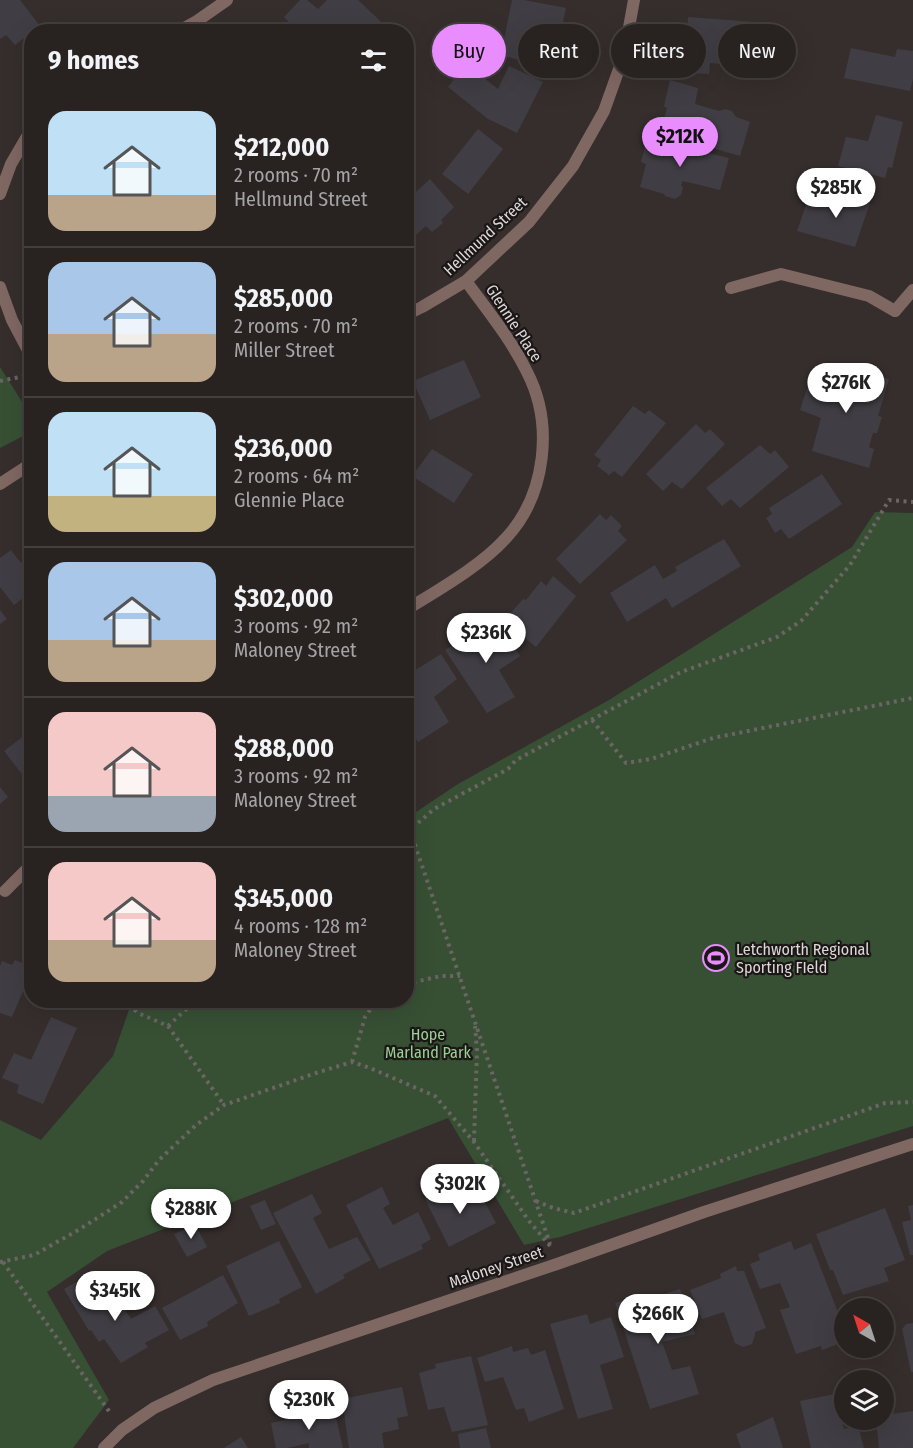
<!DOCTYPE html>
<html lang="en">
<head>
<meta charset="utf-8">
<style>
  body { margin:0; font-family:"Fira Sans Condensed",sans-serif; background:#342f2e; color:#f1f3f6; height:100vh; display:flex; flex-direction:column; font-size:22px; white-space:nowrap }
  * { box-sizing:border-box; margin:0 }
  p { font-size:20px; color:#a5a4a5 }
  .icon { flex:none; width:33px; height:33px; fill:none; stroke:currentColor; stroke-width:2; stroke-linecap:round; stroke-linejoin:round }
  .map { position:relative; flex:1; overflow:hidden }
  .sheet { position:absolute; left:24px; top:24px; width:390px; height:984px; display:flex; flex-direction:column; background:#282221; border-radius:24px; box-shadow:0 6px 24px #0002,0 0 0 2px #443f3f }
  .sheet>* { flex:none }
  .guide { position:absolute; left:432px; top:24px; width:390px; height:54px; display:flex; gap:12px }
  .needle { width:39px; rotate:321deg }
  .tools { position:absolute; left:834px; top:1298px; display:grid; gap:12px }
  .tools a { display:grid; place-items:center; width:60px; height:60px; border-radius:50%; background:#282221; box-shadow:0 6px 24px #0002,0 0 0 2px #443f3f; font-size:30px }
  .price { position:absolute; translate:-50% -51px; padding:0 14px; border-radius:21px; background:#fff; color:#222; font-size:20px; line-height:39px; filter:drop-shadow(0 2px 3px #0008) }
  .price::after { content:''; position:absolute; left:50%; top:36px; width:18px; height:14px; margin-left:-9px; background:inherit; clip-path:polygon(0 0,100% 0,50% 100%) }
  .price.current { background:#e98dfe; color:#111 }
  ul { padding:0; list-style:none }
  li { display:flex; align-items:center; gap:18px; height:150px; padding:0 24px }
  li+li { border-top:2px solid #443f3f }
  li span { display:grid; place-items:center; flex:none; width:168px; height:120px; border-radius:18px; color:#555 }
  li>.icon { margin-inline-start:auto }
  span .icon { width:72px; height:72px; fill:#fffc; stroke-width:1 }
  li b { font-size:26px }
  h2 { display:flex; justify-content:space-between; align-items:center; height:72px; padding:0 24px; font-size:26px }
  .tag { padding:0 21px; border-radius:27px; background:#282221; box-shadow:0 6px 24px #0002,0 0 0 2px #443f3f; font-size:21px; line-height:54px }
  .tag.current { background:#e98dfe; color:#111 }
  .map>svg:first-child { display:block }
  .green { fill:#375034 }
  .building { fill:#403e44 }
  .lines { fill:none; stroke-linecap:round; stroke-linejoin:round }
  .path { stroke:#6b6563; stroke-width:4; stroke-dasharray:3 4.5; stroke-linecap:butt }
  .service { stroke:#7f6762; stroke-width:12 }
  .minor { stroke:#7f6762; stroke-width:12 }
  .labels { text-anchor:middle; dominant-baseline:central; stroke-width:4.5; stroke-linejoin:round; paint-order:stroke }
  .street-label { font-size:16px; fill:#ddd8d7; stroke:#1a1716 }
  .poi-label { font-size:16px; fill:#ddd8d7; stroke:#1a1716; text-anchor:start }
  .park-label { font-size:16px; fill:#9ad094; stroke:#1a1716 }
</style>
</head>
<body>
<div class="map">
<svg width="913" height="1448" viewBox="0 0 913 1448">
  <rect width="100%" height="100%" fill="#352e2c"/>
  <path class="green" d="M0,367L31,416V432L0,448Z
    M875,512L913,513V1126L560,1237L524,1245L448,1118L107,1251L47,1292L109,1400L73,1448H0V1120L41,1140L113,1056L132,1001L406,1000L407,818L458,784L609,700L852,547Z"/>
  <path class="building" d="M0,0H20L40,26L15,45L6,35L0,39Z
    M300,0H307L318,9L327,0H358L392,32H299L284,17Z
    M512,0H524L566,8L562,26H556L555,36L532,32L526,62L501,55Z
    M688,17L767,23L764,62L743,60V66L710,63L709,74L678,72L679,43L686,44Z
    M851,48L895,57L897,49L913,51V79L910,91L844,78Z
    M466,64L498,89L509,66L543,82L517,133L488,119L448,87Z
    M670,80L698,88L695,104L719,111L725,109L732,111L736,117L750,122L740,156L660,133L667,108L664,106Z
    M876,115L903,122L892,168L888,167L885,178L838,166L846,137L868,141Z
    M478,129L503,149L468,194L442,174Z
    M647,138L729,158L720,190L683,181L681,185L683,188L681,195L675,199L665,196L664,194L640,187L646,164L641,162Z
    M430,179L454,207L441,220L443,223L432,232L426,226L410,240L406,236V201Z
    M844,192L854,194V192L872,197L855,247L797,231L808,199L839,209Z
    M464,360L481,397L430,420L413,381Z
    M853,369L889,379L878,416L882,417L877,433H873L869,447L874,449L869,468L812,451L821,418L800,410L812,373L838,381L841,374L851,376Z
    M633,406L645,414L649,410L666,423L622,477L614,471L609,475L597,466L601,460L594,455Z
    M696,424L705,433L710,429L725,444L682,489L672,482L663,491L646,474Z
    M760,445L770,454L775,450L789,467L740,508L731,499L722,506L706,488Z
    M432,449L473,474L454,503L412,476Z
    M822,474L842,504L789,539L781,529L775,533L766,518L772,514L769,508Z
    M406,501L416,514L406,520Z
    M600,514L606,520L611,515L622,526L618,531L627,540L580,584L556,559Z
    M724,539L741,566L672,608L666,598L627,622L610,593L655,565L663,579L677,571L675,567Z
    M11,550L21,563L27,559L32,565V591L14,605L0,587V558Z
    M553,576L576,596L536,647L504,621L523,599L526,600L541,581L546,586Z
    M0,610L7,619L0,624Z
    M496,618L520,656L499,670L515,697L487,713L445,650Z
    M441,654L457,679L434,697L449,722L418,742L406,725V676Z
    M32,730V787L4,751Z
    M0,787L8,797L0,804Z
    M15,960L32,967V970L12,1017L0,1013V966L2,961L12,965Z
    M51,1017L77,1028L43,1104L17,1093L19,1085L2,1078L14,1053L31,1060Z
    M455,1185L461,1199L479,1191L496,1223L449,1247L425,1199Z
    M382,1187L390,1204L383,1208L393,1225L418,1212L431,1239L421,1245L423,1249L379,1269L346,1205Z
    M312,1194L322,1213L313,1218L329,1249L357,1237L371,1260L343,1275L345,1278L316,1294L273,1213Z
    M265,1200L276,1224L261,1230L250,1206Z
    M913,1205V1255H910L902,1222L911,1220L908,1206Z
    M885,1208L905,1260L884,1268L889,1281L843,1295L833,1270H830L816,1234Z
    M195,1224L207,1247L187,1257L174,1234Z
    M279,1241L302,1287L279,1299L280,1303L249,1316L226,1266Z
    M791,1241L794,1250L811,1243L844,1328V1342L822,1350L821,1346L796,1354L780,1310L790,1307L780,1283L760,1289L750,1264L760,1260L758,1254Z
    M736,1266L737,1271H744L766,1328L755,1332V1335L752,1344L743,1347L735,1343L724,1312L702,1319L690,1290L721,1278L720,1274Z
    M223,1275L238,1303L207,1322L208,1326L180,1340L162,1308Z
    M85,1277L106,1309L120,1302L131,1319L155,1306L169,1330L145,1343L148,1347L121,1363L104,1339L99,1342L91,1330L89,1331L64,1289Z
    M680,1289L695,1334L662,1342L672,1370L690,1366L699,1394L650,1409L615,1303L646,1294L647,1299Z
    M587,1314L590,1324L611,1317L624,1357L600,1365L613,1409L578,1419L550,1324Z
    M913,1323V1372H911L902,1329L906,1324Z
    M512,1346L513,1352L528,1348L531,1355L545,1350L564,1409L529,1422L524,1408L516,1410L503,1377L485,1382L477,1358Z
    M471,1356L488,1425L452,1432L444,1407L428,1410L419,1373L436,1368L435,1364Z
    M402,1387L408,1416L397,1418L399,1429L382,1433L384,1448H349L342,1399Z
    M835,1394L844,1429L858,1426L864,1448H811L800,1401Z
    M333,1405L343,1448H309V1443L287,1448H276L271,1423L313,1414V1409Z
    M913,1411V1448H879L876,1419H884V1415Z
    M773,1417L783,1448H741L736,1434Z
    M486,1428L491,1448H460L458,1434Z
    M241,1437L248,1448H224Z"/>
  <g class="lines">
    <path class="path" d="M0,381L25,376
      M592,720L626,763L651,759L713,738L913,698
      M410,830L550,1244
      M406,831L410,830L434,809L508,769L516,760L681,672L777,637L801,621L850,565L889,500L913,502
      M406,984L441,976H460
      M123,1000L138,1013L168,1026L224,1105
      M168,1026L196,1000
      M352,1062L365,1017L377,1000
      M474,1141L477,1051L475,1026
      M536,1201L553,1208L574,1213L885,1103L913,1102
      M0,1262L34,1255L80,1229L122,1202L143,1181L159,1160L196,1125L224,1105L319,1072L352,1062L370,1068L435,1096L474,1142L529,1221L551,1247
      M3,1262L111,1414"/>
    <path class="service" d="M731,288L781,274L869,296L895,311"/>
    <path class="minor" d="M177,32L197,21L227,0
      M0,194L11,164L32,128
      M0,287L12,320L32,358
      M895,311L913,290
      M406,315L422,307L466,281L529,222L573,166L604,111L624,55L634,0
      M0,484L32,463
      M406,610C438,590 481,566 506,538C546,495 554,424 527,372C511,339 487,310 466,281
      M5,891L32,864
      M104,1448L122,1430L154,1408L213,1380L557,1264L704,1212L913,1144"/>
  </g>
  <defs>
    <symbol id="stadium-ring" viewBox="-11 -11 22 22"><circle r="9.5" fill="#1a1716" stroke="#e98dfe" stroke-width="1.5"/><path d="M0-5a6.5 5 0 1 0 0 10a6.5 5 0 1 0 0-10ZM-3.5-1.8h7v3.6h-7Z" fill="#e98dfe"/></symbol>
  </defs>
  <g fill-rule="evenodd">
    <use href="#stadium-ring" x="701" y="943" width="30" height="30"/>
  </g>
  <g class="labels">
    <g class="street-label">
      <text transform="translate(485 236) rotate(-43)">Hellmund Street</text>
      <text transform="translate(514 323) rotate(57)">Glennie Place</text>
      <text transform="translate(496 1267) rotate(-19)">Maloney Street</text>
    </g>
    <g class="poi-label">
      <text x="736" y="949">Letchworth Regional<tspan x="736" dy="18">Sporting FIeld</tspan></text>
    </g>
    <g class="park-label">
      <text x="428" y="1034">Hope<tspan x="428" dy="18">Marland Park</tspan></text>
    </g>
  </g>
</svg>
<div class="tools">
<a><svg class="needle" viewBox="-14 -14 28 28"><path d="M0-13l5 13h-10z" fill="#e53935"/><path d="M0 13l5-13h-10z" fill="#a5a4a5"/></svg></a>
<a><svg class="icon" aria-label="layers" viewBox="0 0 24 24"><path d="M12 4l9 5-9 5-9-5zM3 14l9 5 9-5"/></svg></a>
</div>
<b class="price current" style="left:680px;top:168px">$212K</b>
<b class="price" style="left:836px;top:219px">$285K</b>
<b class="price" style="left:846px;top:414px">$276K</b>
<b class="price" style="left:486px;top:664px">$236K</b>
<b class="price" style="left:460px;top:1215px">$302K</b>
<b class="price" style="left:191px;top:1240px">$288K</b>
<b class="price" style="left:115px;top:1322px">$345K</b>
<b class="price" style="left:658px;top:1345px">$266K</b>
<b class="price" style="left:309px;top:1431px">$230K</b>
<div class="guide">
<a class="tag current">Buy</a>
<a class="tag">Rent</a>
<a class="tag">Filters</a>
<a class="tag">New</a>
</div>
<section class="sheet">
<h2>9 homes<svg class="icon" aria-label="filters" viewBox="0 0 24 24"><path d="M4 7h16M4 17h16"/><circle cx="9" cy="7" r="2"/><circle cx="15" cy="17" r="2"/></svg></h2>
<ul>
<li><span style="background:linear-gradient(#bfe0f5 70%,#b9a48a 0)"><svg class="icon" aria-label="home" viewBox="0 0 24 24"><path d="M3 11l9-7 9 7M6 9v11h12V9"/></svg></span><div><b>$212,000</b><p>2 rooms · 70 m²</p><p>Hellmund Street</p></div></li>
<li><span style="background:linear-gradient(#a9c7e8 60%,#b9a48a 0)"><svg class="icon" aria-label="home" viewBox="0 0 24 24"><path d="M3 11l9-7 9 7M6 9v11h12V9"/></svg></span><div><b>$285,000</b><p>2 rooms · 70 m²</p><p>Miller Street</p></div></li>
<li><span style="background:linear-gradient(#bfe0f5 70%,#c2b280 0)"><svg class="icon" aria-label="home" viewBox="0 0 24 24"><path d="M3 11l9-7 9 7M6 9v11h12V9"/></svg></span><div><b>$236,000</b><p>2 rooms · 64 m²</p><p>Glennie Place</p></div></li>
<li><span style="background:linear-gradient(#a9c7e8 65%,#b9a48a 0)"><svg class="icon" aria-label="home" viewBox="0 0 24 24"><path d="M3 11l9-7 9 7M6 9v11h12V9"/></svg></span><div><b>$302,000</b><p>3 rooms · 92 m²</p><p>Maloney Street</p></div></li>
<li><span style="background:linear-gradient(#f6c9c9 70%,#9aa5b1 0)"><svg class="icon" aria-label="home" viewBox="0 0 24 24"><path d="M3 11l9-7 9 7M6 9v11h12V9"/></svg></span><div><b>$288,000</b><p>3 rooms · 92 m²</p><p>Maloney Street</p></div></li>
<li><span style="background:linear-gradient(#f6c9c9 65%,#b9a48a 0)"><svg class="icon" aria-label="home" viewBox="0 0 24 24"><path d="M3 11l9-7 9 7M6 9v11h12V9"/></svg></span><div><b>$345,000</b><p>4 rooms · 128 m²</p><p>Maloney Street</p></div></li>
</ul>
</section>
</div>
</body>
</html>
